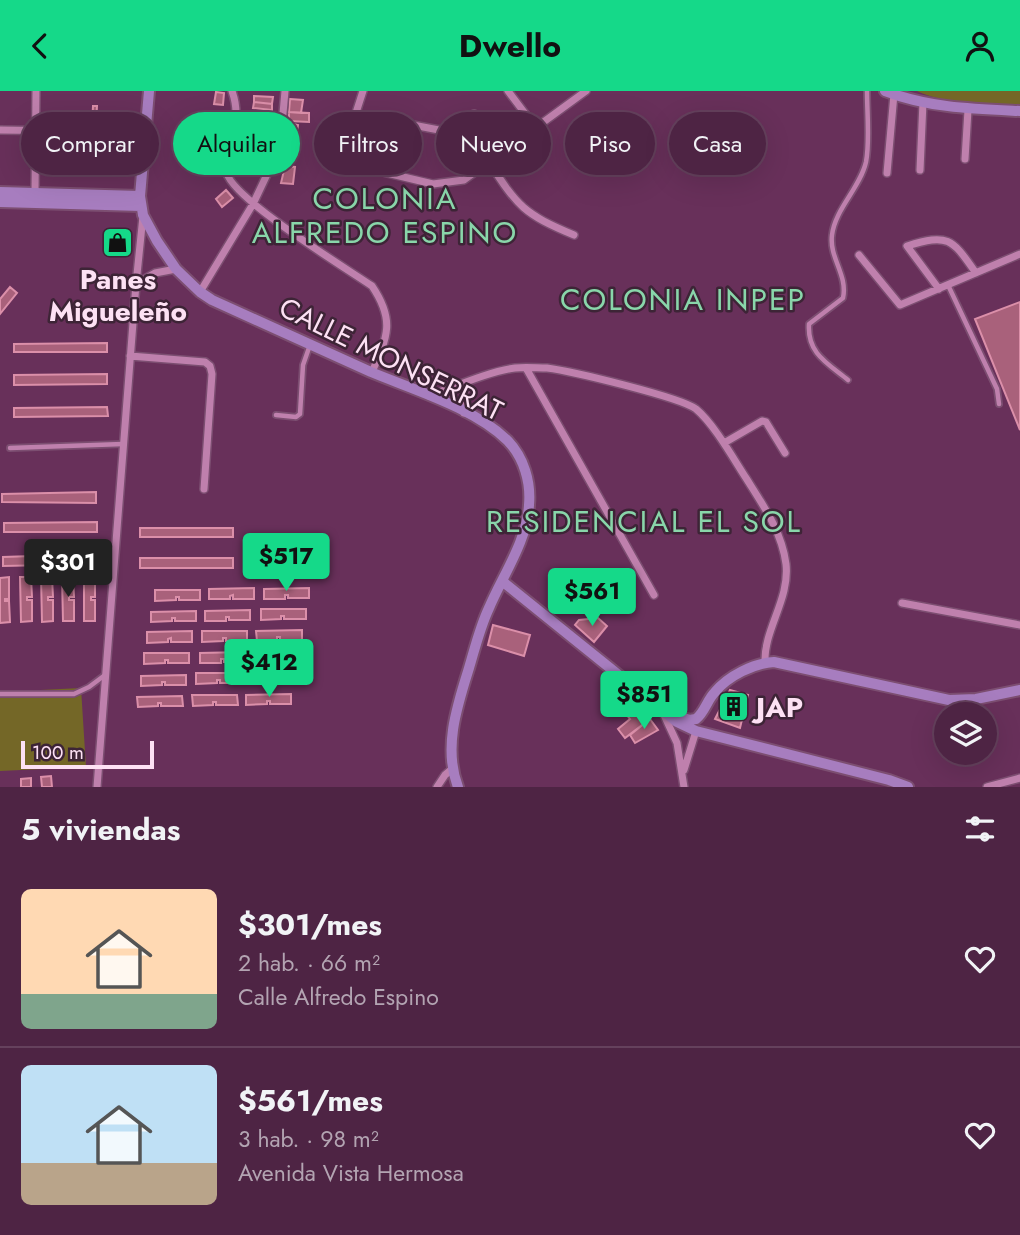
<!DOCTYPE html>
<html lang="es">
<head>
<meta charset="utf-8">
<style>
  body { margin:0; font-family:Jost,sans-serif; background:#58304f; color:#f1f3f6; height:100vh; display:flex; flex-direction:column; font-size:26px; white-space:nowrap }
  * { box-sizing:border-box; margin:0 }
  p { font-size:23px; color:#b3a4b2 }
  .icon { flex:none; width:38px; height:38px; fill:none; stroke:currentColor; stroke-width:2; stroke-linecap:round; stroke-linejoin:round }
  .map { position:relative; height:696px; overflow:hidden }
  .side { display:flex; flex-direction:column; background:#4e2444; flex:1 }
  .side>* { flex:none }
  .guide { position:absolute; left:21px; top:21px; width:978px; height:63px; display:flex; gap:14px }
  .controls { position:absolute; left:934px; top:611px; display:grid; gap:14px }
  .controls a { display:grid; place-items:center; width:63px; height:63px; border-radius:50%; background:#4e2444; box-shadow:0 7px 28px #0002,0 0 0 2px #65415d; font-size:35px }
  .scale { position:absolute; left:21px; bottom:18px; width:133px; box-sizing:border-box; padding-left:7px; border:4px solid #fde1f4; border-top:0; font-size:19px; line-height:24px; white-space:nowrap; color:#fde1f4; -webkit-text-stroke:5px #3d2436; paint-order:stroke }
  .price { position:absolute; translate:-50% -60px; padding:0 16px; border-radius:7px; background:#15d989; color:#111; font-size:23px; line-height:46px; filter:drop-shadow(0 2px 4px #0008) }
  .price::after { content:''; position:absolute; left:50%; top:42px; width:21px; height:16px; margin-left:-10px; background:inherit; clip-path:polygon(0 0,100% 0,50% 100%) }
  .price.selected { background:#222; color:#fff }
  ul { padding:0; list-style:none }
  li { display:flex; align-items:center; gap:21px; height:175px; padding:0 21px }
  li+li { border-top:2px solid #65415d }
  li span { display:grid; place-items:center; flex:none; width:196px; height:140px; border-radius:10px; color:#555 }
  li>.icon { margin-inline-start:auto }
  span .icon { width:84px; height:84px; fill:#fffc; stroke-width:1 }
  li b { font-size:30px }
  h2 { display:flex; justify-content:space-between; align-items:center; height:84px; padding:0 21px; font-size:30px }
  .chip { padding:0 24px; border-radius:32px; background:#4e2444; box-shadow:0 7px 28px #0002,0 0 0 2px #65415d; font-size:24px; line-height:63px }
  .chip.selected { background:#15d989; color:#111 }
  header { display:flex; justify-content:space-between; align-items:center; height:91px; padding:0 21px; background:#15d989; color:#111; font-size:32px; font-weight:700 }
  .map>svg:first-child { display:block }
  .green { fill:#746727 }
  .building { fill:#a9617b; stroke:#db8fa9; stroke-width:2 }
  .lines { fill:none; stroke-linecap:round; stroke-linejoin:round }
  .lane-casing { stroke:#7c4e71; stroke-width:8 }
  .street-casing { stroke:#7c4e71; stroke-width:10 }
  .secondary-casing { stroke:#7c4e71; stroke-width:14 }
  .lane { stroke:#bf80ad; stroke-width:4.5 }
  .street { stroke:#bf80ad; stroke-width:7 }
  .secondary { stroke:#a77dbf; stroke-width:10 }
  .labels { text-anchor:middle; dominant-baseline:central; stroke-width:5; stroke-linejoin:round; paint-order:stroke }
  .poi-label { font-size:28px; font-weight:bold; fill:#fde1f4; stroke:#3d2436 }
  .street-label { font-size:28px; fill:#fde1f4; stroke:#3d2436 }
  .neighbourhood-label { font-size:30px; letter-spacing:2px; fill:#89d6aa; stroke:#3d2436 }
</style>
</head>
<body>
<header><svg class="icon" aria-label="back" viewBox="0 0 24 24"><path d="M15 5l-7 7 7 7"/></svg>Dwello<svg class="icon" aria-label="person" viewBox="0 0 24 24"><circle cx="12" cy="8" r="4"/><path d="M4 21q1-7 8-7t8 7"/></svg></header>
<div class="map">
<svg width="1020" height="696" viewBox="0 0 1020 696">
  <rect width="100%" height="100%" fill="#68305a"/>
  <path class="green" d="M917,0H1020V13C990,13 943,13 917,0Z
    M81,597L86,676L0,680V601Z"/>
  <path class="building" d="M216,1L224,2L223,14L214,13Z
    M254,5L273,6L272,13L254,11Z
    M290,8L303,9L301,22L289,21Z
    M254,11L272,13V19L253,17Z
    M93,15H97L96,35L92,34Z
    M289,21L309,22V31L289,30Z
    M288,32L298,34L296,48L286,47Z
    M82,46H91L90,59H81Z
    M214,57L223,59L220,73L211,71Z
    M285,75L295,76L293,93L281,92Z
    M226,99L233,107L222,116L216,108Z
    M10,196L17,202L0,223V208Z
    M1020,211V339L975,228Z
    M107,252V261H14V253Z
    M107,283V293L14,294V284Z
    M107,316L108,325L14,326V317Z
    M96,401V412L2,411V403Z
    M97,431V441H4V432Z
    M140,437H233V446H140Z
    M94,463L95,473L3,475V466Z
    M140,467H233V477H140Z
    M73,485L74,506H69V509H74V530H63L62,486Z
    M84,485H95V506H91V509H95V530H84Z
    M9,486V508H5V510H9L10,531L0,532V487Z
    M20,486H31L32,506H27V509H32V530L21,531Z
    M41,486H52L53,506H48V509H53V530L42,531Z
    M254,497V508H233V504L230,505V508H209V498Z
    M309,497V507H288V504H285V508H264V498Z
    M155,499H200V509H179V506H176V509L155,510Z
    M261,518H306V528H284V525H281V528L261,529Z
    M250,519V529H229V526H226V530H205V520Z
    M196,520V530H175V527H172V530L151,531V521Z
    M598,527L607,535L594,551L575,534L579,529Z
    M493,534L530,544L524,565L488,554Z
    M302,539V549H280V546H277V549L257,550L256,540Z
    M192,540V551H171V547L168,548V551L147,552V541Z
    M202,540H247V550H226V547H223V550L202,551Z
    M254,560H299V570H278V567H275V570L254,571Z
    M245,561V571H224V568H221V572H200V562Z
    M144,562H189V572H168V569H165V572L144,573Z
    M295,581V591L274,592V588H270L271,592H250V582Z
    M196,582H241V592H220V589H217V592L196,593Z
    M186,584V594H165V591H162V594L141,595V585Z
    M673,586L684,596L671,610L661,600Z
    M730,599L748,604L740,637L715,628Z
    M291,603V613H270V610H267V613L246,614V604Z
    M192,604H237L238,614H216V611H213V614L193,615Z
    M182,605L183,615H161V612H158V615L138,616L137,606Z
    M634,616L646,631L625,647L618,638L630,628L626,623Z
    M650,628L658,639L635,652L630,644Z
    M51,685L52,696H42L41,686Z
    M31,687V696H21V688Z"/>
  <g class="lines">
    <defs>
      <path id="lane" d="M948,194L997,298L999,313
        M848,289C827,272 807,262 809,233L843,207C848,184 829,167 832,144C835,118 860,97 866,71C870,51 867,21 867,0
        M276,324L296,326L300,323L303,274L310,254
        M10,357L123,353
        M0,603H74L89,596L105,584"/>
      <path id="street" d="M232,0C244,34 225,49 226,79C227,105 346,177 372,195C395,229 388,245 372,281
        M363,0L345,56L344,63L349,73L433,93L464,89L586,0
        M508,0L536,37
        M355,23L439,39L452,37L474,23
        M0,39L145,41
        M965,68L968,19
        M489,71C518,116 524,123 574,144
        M920,79L923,11
        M887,82L894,3
        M35,102L36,0
        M859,164L900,214L1020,163
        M136,193L155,182L176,178
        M939,198L907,155C949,142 952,148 976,182
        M200,201L253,113L280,56L285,0
        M130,265L205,271L210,275L212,283L204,398
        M526,277L654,504
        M429,305C454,296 490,280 515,277C525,276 537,277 547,277C571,280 680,306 696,318C714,333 733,367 746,387C763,414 782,441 786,473C790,508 764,538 765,571
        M464,322L463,307L467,292
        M724,352L762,330L766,331L785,362
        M902,512L1020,534
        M664,624L677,652L684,696
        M684,679L696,640
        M97,696L136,193L143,125
        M437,696L445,684L452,678
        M987,696L1020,687"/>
      <path id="secondary" d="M149,0L140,105L143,124L157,150L176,178L200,201L212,209C265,233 318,257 371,281C414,299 475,317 508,350C524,367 531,391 529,414C527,450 503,484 489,517C480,536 475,557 469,577C457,615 443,657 458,696
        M885,0C929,17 974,18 1020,20
        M0,101L140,105
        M0,111L141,115
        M502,490L677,631L696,640L889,689L908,696
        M676,624L689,629L696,628C705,621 707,609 715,601C728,585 754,572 774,571L949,609L976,608L1020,599"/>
    </defs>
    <use href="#lane" class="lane-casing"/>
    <use href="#street" class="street-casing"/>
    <use href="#secondary" class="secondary-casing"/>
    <use href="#lane" class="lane"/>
    <use href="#street" class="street"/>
    <use href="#secondary" class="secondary"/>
  </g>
  <defs>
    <symbol id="shop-square" viewBox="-11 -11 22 22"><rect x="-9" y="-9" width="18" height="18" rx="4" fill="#15d989" stroke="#3d2436"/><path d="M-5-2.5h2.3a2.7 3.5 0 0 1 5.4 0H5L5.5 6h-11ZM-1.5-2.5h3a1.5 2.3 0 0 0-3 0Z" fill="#111"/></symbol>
    <symbol id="building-square" viewBox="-11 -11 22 22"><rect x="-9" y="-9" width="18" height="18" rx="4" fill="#15d989" stroke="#3d2436"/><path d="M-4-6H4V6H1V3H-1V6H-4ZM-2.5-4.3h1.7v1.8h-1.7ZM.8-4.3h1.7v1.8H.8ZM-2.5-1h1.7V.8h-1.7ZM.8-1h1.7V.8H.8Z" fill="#111"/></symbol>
  </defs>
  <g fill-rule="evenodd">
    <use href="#shop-square" x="100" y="134" width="35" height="35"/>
    <use href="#building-square" x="716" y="598" width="35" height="35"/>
  </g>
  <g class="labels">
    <g class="poi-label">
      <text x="118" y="188">Panes<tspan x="118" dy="32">Migueleño</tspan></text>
      <text x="756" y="616" text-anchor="start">JAP</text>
    </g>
    <g class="street-label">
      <text transform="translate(391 268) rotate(26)">CALLE MONSERRAT</text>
    </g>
    <g class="neighbourhood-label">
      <text x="385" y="107">COLONIA<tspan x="385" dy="34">ALFREDO ESPINO</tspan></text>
      <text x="683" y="208">COLONIA INPEP</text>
      <text x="644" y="430">RESIDENCIAL EL SOL</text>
    </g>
  </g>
</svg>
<div class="controls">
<a><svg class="icon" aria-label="layers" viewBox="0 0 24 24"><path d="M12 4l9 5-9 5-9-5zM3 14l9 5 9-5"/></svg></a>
</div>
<div class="scale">100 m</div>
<b class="price" style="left:286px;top:502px">$517</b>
<b class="price selected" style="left:68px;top:508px">$301</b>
<b class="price" style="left:592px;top:537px">$561</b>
<b class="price" style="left:269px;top:608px">$412</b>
<b class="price" style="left:644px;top:640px">$851</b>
<div class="guide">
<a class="chip">Comprar</a>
<a class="chip selected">Alquilar</a>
<a class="chip">Filtros</a>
<a class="chip">Nuevo</a>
<a class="chip">Piso</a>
<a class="chip">Casa</a>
</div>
</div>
<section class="side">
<h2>5 viviendas<svg class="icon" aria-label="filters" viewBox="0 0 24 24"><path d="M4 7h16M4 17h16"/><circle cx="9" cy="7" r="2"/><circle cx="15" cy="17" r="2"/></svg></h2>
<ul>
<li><span style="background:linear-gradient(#ffd9b3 75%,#7fa58c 0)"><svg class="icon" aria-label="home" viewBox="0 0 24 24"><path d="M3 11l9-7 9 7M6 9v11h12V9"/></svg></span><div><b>$301/mes</b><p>2 hab. · 66 m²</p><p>Calle Alfredo Espino</p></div><svg class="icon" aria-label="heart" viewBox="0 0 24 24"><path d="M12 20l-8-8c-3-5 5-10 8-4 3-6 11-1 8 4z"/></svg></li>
<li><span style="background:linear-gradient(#bfe0f5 70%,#b9a48a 0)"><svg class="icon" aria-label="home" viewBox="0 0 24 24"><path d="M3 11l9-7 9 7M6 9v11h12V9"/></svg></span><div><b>$561/mes</b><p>3 hab. · 98 m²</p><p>Avenida Vista Hermosa</p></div><svg class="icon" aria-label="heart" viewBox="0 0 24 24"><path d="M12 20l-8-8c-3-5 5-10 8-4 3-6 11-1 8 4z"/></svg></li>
</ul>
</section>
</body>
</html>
